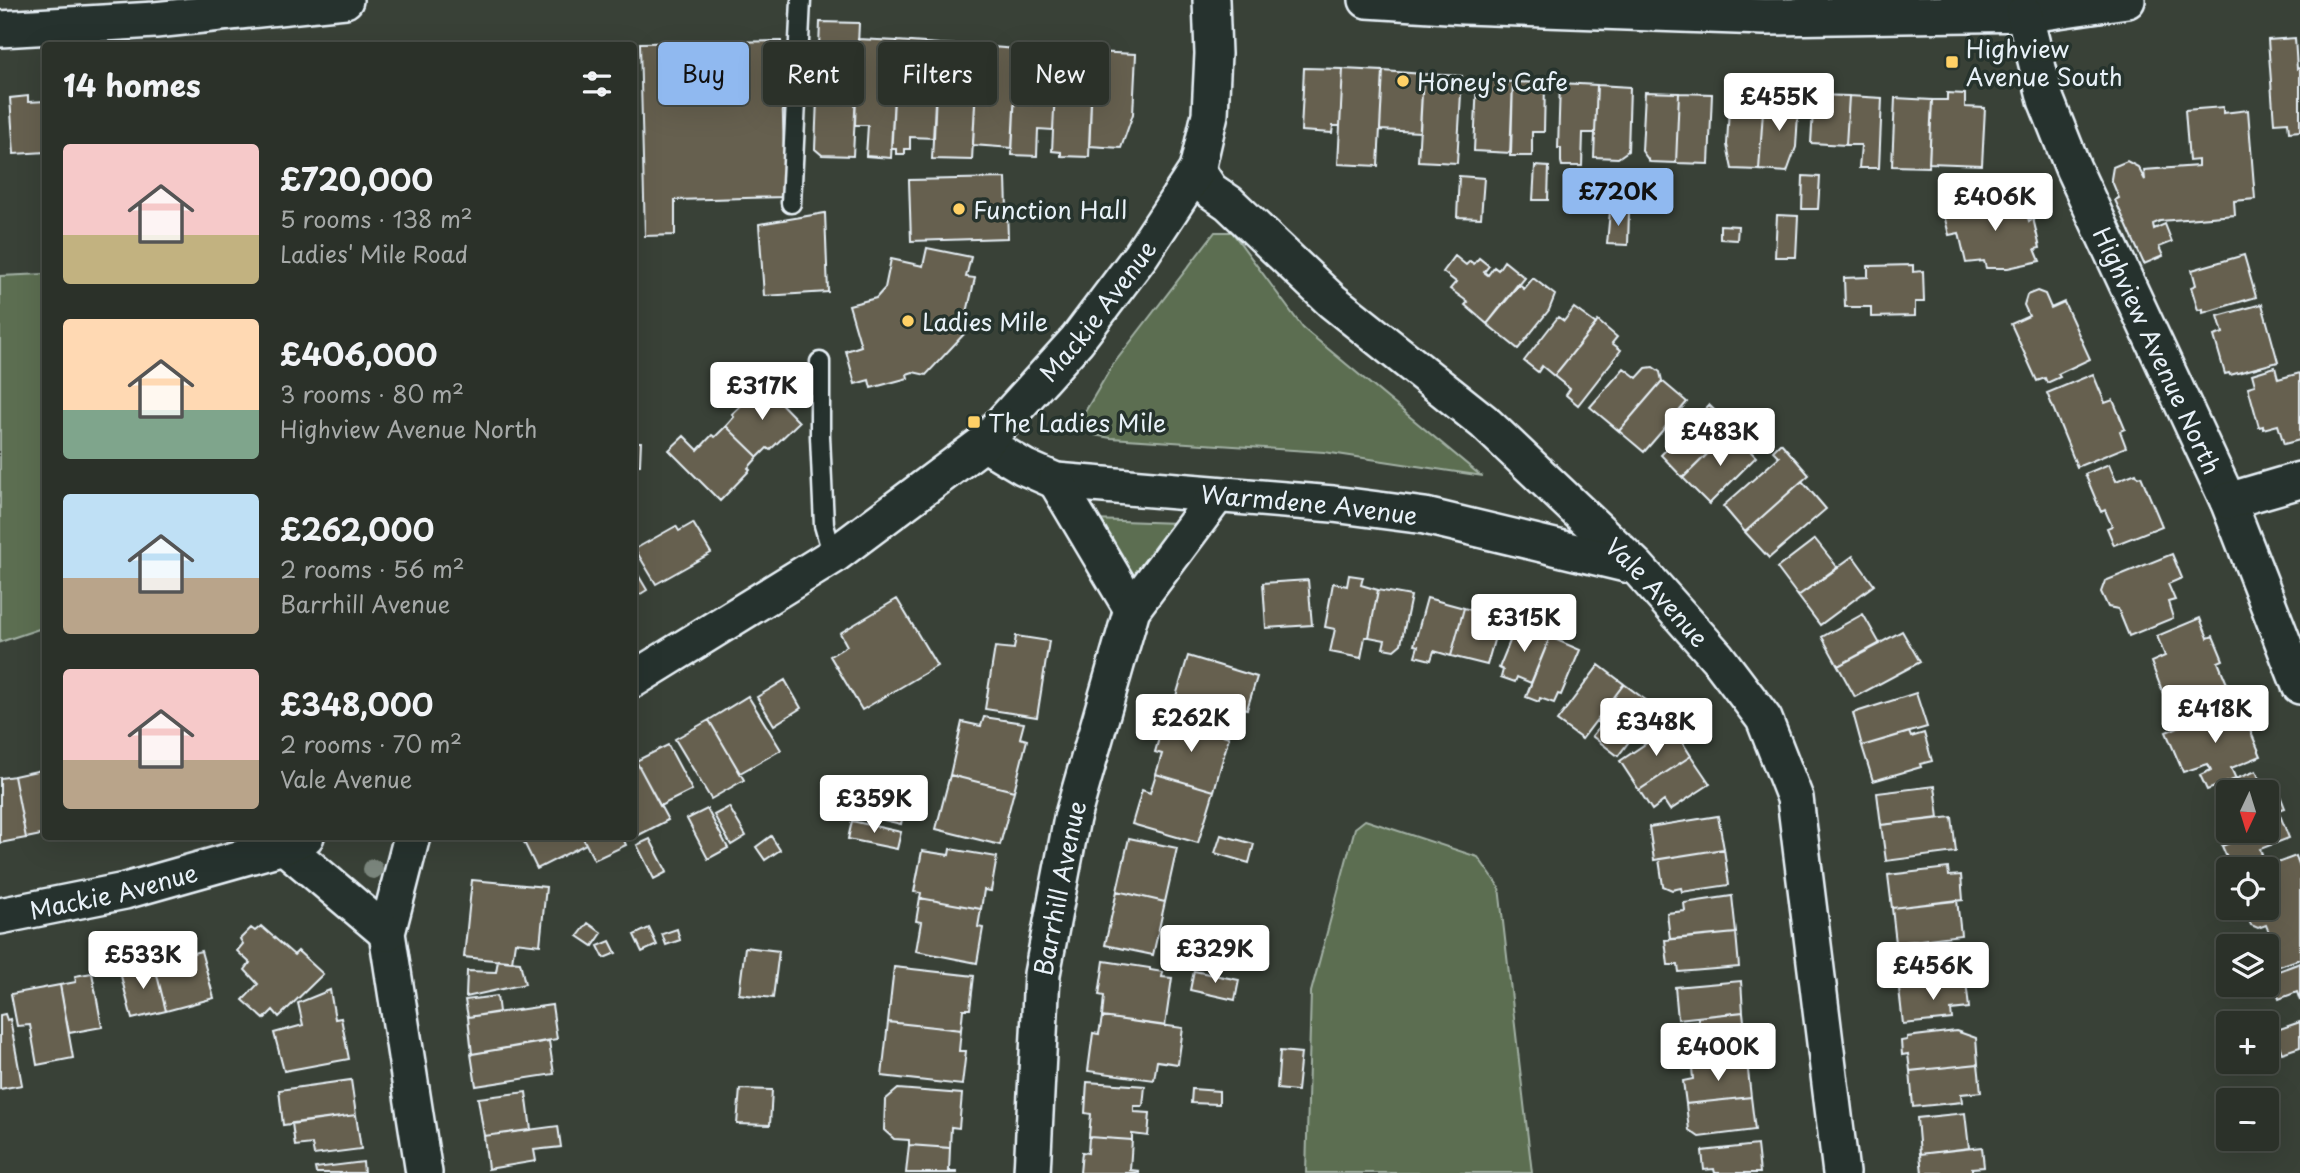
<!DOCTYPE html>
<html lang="en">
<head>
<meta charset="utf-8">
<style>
  body { margin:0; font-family:"Playpen Sans",sans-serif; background:#333931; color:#f1f3f6; height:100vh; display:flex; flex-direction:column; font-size:26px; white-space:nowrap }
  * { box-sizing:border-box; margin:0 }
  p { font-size:23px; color:#a6a9a8 }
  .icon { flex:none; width:38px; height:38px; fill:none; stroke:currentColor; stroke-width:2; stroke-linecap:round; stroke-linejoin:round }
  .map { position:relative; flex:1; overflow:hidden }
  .side { position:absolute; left:42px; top:42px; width:595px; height:798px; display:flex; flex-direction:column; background:#2b3129; border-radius:7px; box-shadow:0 7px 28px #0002,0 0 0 2px #474c46 }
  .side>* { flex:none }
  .hud { position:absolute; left:658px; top:42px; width:665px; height:63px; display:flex; gap:14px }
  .needle { width:46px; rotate:184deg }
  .fabs { position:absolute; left:2216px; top:780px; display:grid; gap:14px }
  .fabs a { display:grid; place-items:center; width:63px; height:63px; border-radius:7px; background:#2b3129; box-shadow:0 7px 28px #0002,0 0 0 2px #474c46; font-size:35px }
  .price { position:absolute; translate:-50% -60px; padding:0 16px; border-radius:7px; background:#fff; color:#222; font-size:23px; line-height:46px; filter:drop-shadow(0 2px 4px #0008) }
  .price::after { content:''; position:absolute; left:50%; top:42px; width:21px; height:16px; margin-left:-10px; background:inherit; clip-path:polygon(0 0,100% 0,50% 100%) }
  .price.on { background:#90b9f0; color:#111 }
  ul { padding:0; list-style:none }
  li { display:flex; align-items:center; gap:21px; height:175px; padding:0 21px }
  li span { display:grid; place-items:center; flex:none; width:196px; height:140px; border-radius:7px; color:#555 }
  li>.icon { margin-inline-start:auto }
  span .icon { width:84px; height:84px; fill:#fffc; stroke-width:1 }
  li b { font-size:30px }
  h2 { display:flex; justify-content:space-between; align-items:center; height:84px; padding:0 21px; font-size:30px }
  .tag { padding:0 24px; border-radius:7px; background:#2b3129; box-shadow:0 7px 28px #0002,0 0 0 2px #474c46; font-size:24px; line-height:63px }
  .tag.on { background:#90b9f0; color:#111 }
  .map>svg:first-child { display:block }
  .green { fill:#5b6e51; stroke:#a2b0a4; stroke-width:2 }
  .building { fill:#66614f; stroke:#e8f1f8; stroke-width:2 }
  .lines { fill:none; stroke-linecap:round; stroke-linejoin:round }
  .lane-casing { stroke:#e8f1f8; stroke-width:23 }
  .street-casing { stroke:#e8f1f8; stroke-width:40 }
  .lane { stroke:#26332d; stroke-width:18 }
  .street { stroke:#26332d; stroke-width:35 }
  .tree { fill:#7a857c }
  .poi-dot { fill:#ffd166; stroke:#26332d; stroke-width:2.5 }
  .labels { text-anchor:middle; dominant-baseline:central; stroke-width:7; stroke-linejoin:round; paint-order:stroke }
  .poi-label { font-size:24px; fill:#e8f1f8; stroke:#26332d; text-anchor:start }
  .street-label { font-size:24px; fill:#e8f1f8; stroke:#26332d }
</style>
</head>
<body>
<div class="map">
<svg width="2300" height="1173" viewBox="0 0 2300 1173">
  <rect width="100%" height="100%" fill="#394137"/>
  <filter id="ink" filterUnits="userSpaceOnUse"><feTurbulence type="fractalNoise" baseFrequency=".0143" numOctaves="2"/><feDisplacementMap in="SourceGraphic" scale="14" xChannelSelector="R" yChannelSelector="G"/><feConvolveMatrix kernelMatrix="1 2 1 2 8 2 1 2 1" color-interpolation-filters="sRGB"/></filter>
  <g filter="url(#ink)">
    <path class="green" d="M1215,232H1232L1303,328L1480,475L1483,476L1324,452L1111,438L1094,435L1085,429L1083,415L1112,366Z
      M45,274V627L0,642V276Z
      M1093,520L1176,523L1130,592Z
      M1365,820L1478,857L1499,887L1532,1173H1306L1311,992L1355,828Z"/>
    <path class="building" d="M820,22L859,23L853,156L822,155L815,149Z
      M2295,38L2297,69L2300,68V131L2289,132L2288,122L2274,123L2268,40Z
      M858,39L897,41L891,158L866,156L868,125H855Z
      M781,41L785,197L675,200V235L645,236L640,43Z
      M897,41L938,44L934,138L910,137V149H905V154H896V149H891Z
      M938,44L978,46L972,160L932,159Z
      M978,46L1017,49L1012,148L973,145Z
      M1017,49L1057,50L1053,130L1038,129L1037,156L1012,155Z
      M1057,50L1093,52L1089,157L1061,156V152L1052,151Z
      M1093,52L1136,54L1133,114L1121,148L1089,146Z
      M1304,68L1343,69L1340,126H1333L1332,133L1301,131Z
      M1343,69L1383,71L1378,166L1338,164Z
      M1383,71L1423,74L1420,132L1380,130Z
      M1423,74L1462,76L1457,163L1418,161Z
      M1477,80L1513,82L1511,153L1474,151Z
      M1513,82L1545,83L1544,132H1532V156H1510Z
      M1560,83L1597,85L1595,133H1583L1582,166H1562L1561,162V148H1558Z
      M1597,85L1630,87L1628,151L1618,158L1594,157Z
      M1730,88H1745V95L1764,96L1759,170L1732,169L1727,145Z
      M1645,92L1679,93L1676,163L1650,162L1642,151Z
      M1679,93L1712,94L1709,164L1676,163Z
      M1947,93L1965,94V107L1985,108L1982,165L1929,163L1932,100H1947Z
      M1814,95L1849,96L1846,145L1811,143Z
      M28,96V102L46,101V152L14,154L10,98Z
      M1764,96L1799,98L1796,147L1787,172L1759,170Z
      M1849,96L1882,98L1879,168H1859L1861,145H1846Z
      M1895,98L1932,100L1929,167L1892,166Z
      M2223,107V113L2248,110L2255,199L2234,201L2235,215L2160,221L2153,224L2154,229L2165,224L2172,242L2159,247L2163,256L2144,264L2115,200L2119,198L2111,179L2113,167L2127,161L2138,167L2145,180L2144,170L2198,166V160L2189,161L2185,110Z
      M1535,166L1549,167L1548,200H1533Z
      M1459,176L1484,178L1481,218L1457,217Z
      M1803,176L1820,177L1818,209H1802Z
      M1006,178L1008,238L911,241L909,180Z
      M2016,193L2021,215H2027L2029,221L2033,218L2040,248L2035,249L2040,261L2008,268H1986L1984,261L1966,263L1959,233L1949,235L1943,211Z
      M1610,211L1629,212L1628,245L1607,244Z
      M825,213L828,292L764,296L759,224Z
      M1777,215L1798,216L1796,257H1775Z
      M1720,225L1738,226L1737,240L1720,239Z
      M927,248L971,257L966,277L975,278L966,317L963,316L961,325L965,333L926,375L913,372L907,374L908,378L871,388L869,380L855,384L846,351L861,346L849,305L876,298L885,288L891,259L923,266Z
      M2244,255L2256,297L2203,313V309L2198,310L2191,287L2196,285L2192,270Z
      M1455,256L1466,265L1470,261L1474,264L1479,258L1489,266L1484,272L1488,275L1494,267L1498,270L1504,261L1525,278L1487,324L1465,305L1468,302L1450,289L1456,282L1443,272Z
      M1913,265V272L1923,271L1924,302H1915V316L1871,317V307H1845L1844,278L1868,277V266Z
      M1533,278L1555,295L1549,310L1518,349L1487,324L1518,284L1524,289Z
      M2037,291L2045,294L2051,308L2064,302L2090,359L2058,374L2060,377L2047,383L2045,378L2037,381L2011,324L2029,316L2024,305L2027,295Z
      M2262,304L2278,362L2230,375L2229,373L2225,374L2214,336L2223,333L2218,316Z
      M1574,308L1596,324L1554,376L1542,366L1538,372L1524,361L1558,317L1564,321Z
      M1598,321L1617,337L1612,343L1621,350L1578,405L1566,395L1570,389L1554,376Z
      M1653,367L1660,372L1662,381L1619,431L1590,407L1624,368L1637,378L1646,368Z
      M2275,367L2278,379L2300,373V440L2284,444L2278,425L2263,429V426L2259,427L2248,387L2255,385L2252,374Z
      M2093,374L2105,403L2113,400L2125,429L2120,431L2126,447L2077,467L2047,393Z
      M1662,381L1687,402L1644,452L1619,431Z
      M763,385L799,422L770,450L767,448L758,457L726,426L734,417L732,414Z
      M1709,405L1733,428L1683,478L1661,455Z
      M726,426L758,457L748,468L750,470L720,501L669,450L684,436L698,450L712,435L715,437Z
      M1731,431L1756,457L1709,504L1683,478Z
      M634,442H641L640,465H634Z
      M1781,443L1809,475L1745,532L1723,506L1779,457L1773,451Z
      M2109,464L2116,481L2136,473L2138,477L2141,476L2162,526L2114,545L2107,528L2112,526L2105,510L2101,512L2085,474Z
      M1802,481L1826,509L1769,558L1745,532Z
      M693,523L711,553L656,584L635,549L676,526L679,531Z
      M1815,539L1838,568L1798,596L1777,568Z
      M2172,554L2182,578L2168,584L2175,600L2168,602L2173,618L2129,636L2118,609L2108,607L2101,592L2105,581Z
      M1853,556L1874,585L1820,625L1798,596Z
      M634,568L647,590L634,598Z
      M1349,575L1363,577L1361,585L1378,590L1369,637H1365L1361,658L1330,652L1335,629L1325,627L1333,583L1347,586Z
      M1308,580L1312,625L1266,628L1263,583Z
      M1378,590L1411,596L1401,644L1394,650L1383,648L1385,640L1369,637Z
      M1427,598L1464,608L1451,656L1434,651L1431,660L1415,656L1418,646L1414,645Z
      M897,599L937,666L862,710L830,656L847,646L840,633Z
      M1464,608L1500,619L1487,665L1451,656Z
      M1863,614L1880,644L1838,666L1822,637Z
      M2200,618L2208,638L2213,636L2223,660L2218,662L2230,691L2213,697L2216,704L2197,712L2194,705L2184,710L2175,688L2163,693L2151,662L2165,656L2157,636Z
      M1517,624L1550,637L1531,683L1517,677L1515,682L1501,677L1503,670L1499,668Z
      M1902,631L1920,662L1855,697L1838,666Z
      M1016,636L1049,641L1037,717L985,709L995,647L1014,649Z
      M1550,637L1580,650L1561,695L1558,694L1554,703L1540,698L1539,702L1526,697Z
      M1188,656L1257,677L1247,709L1241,708L1233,731L1171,713Z
      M1599,665L1624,684L1582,739L1557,721Z
      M785,680L801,708L774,725L757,697Z
      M1624,684L1655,707L1618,756L1592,736L1601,725L1596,721Z
      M1916,693L1927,727L1862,746L1853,713Z
      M748,696L781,750L740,773L709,720Z
      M2238,702L2261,756L2231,768L2236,779L2207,790L2200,775L2211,770L2208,764L2183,772L2166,732Z
      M984,717L1024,723L1020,738L1027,740L1014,791L950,775L962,722L981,726Z
      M1165,717L1229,737L1214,791L1156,774L1162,754L1155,752Z
      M709,720L744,780L711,799L675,739Z
      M1672,726L1691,756L1639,790L1620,761Z
      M1909,732L1911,737L1924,733L1932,761L1920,764L1921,767L1873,781L1862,746Z
      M668,745L692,790L660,806L636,761Z
      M1691,756L1710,784L1670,810L1664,801L1652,810L1639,790Z
      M636,761L668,820L635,837L634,833V762Z
      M46,769V834L26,838L14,776Z
      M2256,771L2262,785L2274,780L2285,808L2278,810L2289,838L2260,849L2262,855L2231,867L2222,846L2238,840L2235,831H2266V793H2228V813L2223,801L2227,799L2222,784Z
      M1156,774L1214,791L1198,843L1132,824L1142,790L1150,793Z
      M950,775L1014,791L1000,845L936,829Z
      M14,776L26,838L0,843V778Z
      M1935,786L1939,818L1881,825L1877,793Z
      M887,803L905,806L901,824L884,820Z
      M729,807L746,836L731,845L714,815Z
      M707,809L728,848L708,859L687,819Z
      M1718,816L1724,849L1654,860L1649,827Z
      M1952,817L1956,852L1886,861L1881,825Z
      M852,821L901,832L897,849L848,839Z
      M1221,835L1254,844L1249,863L1215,853Z
      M521,836H582L586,844L537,869Z
      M582,836H622L626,845L594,860Z
      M771,836L780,850L765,860L756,847Z
      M1129,838L1177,848L1165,902L1117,891Z
      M650,839L667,872L654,879L637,845Z
      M950,849L997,857L991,891L984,890L981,909L920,898L921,893L914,892L922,851L949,855Z
      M1724,849L1729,885L1682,892L1681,888L1672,890L1663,886L1659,859Z
      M2296,856L2300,867V959L2277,967L2273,955L2277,953L2266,925L2258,928L2251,925L2247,915L2250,908H2266V896L2276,893L2266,867Z
      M1948,868L1949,876L1961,875L1963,900L1892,908L1888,875Z
      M472,880L546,887L540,945L515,942L512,962L464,957Z
      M1117,891L1165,902L1153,955L1105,945Z
      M1732,896L1736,933L1670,939L1667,913L1685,911L1684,903Z
      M920,898L981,909L978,927L983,928L977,963L916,951L921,922L916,921Z
      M1957,900L1961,935L1896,943L1892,908Z
      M588,923L602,933L593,946L578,936Z
      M261,926L294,955L298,951L323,974L279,1017L273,1010L264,1019L243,1000L258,984L245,970L250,963L237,951L243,944L240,939L251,928L255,931Z
      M649,928L657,945L642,952L634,935Z
      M677,929L680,940L666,945L662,934Z
      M1736,933L1739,967L1679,972L1678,965H1668L1665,940Z
      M610,941L616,953L604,958L598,946Z
      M745,947L779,951L773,998L739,994Z
      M201,951L214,998L166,1011L154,963Z
      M1945,951L1948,983L1899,989L1895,956Z
      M498,960L520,962L525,984L466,997L467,971L496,972Z
      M1104,961L1150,968V970L1163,972L1162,977L1172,978L1165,1026L1102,1017L1104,996L1099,995Z
      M154,963L166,1011L132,1019L120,972Z
      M2300,963V1001L2297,992L2279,999L2270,974Z
      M894,967L974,976L970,1009H963L961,1030L888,1022Z
      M1194,971L1239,980L1235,1000L1190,990Z
      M92,973L102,1027L69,1033L60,985L76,982L75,976Z
      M1741,981L1743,1012L1678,1019L1675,987Z
      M1966,981L1969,1008L1951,1010L1952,1019L1903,1024L1899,989Z
      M60,985L73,1058L37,1065L30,1025L17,1026L11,994Z
      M330,990L335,1019L341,1018L349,1059L284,1071L274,1033L303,1025L298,1003Z
      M497,996L499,1012L468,1017L465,1000Z
      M552,1005L557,1039L472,1054L468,1017Z
      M1743,1012L1747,1048L1701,1053L1685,1050L1682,1023L1698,1021V1017Z
      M5,1014L7,1020L10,1019L22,1085L0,1089V1015Z
      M1102,1017L1183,1028L1178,1064L1157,1061L1154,1080L1088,1071L1093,1033L1099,1034Z
      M888,1022L961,1030L959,1051H966L962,1085L882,1076Z
      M2300,1022V1047L2282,1053L2274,1031Z
      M1956,1031L1976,1038L1978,1064L1910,1071L1908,1054L1902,1055L1901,1041L1907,1040V1037Z
      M549,1041L554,1074L476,1086L471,1054Z
      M1280,1051L1301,1053L1297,1091L1277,1089Z
      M1747,1062L1751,1097L1686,1104L1683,1081L1693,1079L1692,1068Z
      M1978,1064L1981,1092L1961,1094L1962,1102L1913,1107L1910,1071Z
      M351,1080L356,1115L283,1125L279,1090Z
      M1087,1082L1145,1086L1143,1106H1134V1112L1150,1113L1148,1136L1132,1134V1140L1089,1137L1091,1114L1085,1113Z
      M740,1089L772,1090L770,1125L737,1124Z
      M898,1089L962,1094L959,1128L951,1127L950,1148L909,1145V1140L894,1139L884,1130L885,1100Z
      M1192,1089L1219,1091V1104L1191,1103Z
      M526,1092L531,1130L484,1136L478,1098Z
      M1751,1097L1755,1130L1699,1137L1689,1130L1686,1104Z
      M1965,1113L1969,1148L1920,1154L1917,1118Z
      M356,1115L361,1149L314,1155L312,1144L295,1146L292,1123Z
      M558,1126L561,1147L534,1150L536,1161L488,1169L484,1136Z
      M1089,1137L1132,1140L1130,1170L1139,1171V1173H1080L1082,1152L1088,1153Z
      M909,1145L950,1148L949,1171H957V1173H906Z
      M1757,1145L1760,1173H1715L1714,1169L1704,1170L1702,1151Z
      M1982,1147L1984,1167L1972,1168V1173H1922L1920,1154Z
      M363,1162L364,1173H316L315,1168Z"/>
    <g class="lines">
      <defs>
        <path id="lane" d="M791,203L801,0
          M820,362V436L824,525L833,556"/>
        <g id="street">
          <path d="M1367,0L1464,6L1764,17L2037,13L2127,0"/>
          <path id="s1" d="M2024,13L2046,100L2073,168L2228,501L2300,686"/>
          <path d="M0,29L155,20L345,0"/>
          <path id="s2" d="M1197,170L1210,190L1229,203L1332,301L1484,422L1637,567L1717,657L1764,719L1795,798L1841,1173"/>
          <path id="s3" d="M984,443L1024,467L1056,481L1333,504L1425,516L1634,566"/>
          <path d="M1056,481L1132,609"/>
          <path d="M2228,501L2300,480"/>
          <path id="s4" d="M634,679L833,556L984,443L1077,340L1141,255L1197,170L1210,114L1213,54L1211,0"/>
          <path d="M412,836L387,933L424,1173"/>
          <path d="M284,846L387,933"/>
          <path id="s5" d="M0,916L125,891L284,846L306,836"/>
          <path id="s6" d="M1032,1173L1042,974L1072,818L1132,609L1217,495"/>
        </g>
      </defs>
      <use href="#lane" class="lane-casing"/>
      <use href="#street" class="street-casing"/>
      <use href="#lane" class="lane"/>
      <use href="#street" class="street"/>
    </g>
    <circle class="tree" cx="373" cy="869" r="10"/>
  </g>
  <g class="poi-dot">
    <rect x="1945" y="55" width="14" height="14" rx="3.5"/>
    <circle cx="1403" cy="81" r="7"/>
    <circle cx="959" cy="209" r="7"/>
    <circle cx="908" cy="321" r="7"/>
    <rect x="967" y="415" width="14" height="14" rx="3.5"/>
  </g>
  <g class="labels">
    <g class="poi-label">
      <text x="1966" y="48">Highview<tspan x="1966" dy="28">Avenue South</tspan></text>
      <text x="1417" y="81">Honey's Cafe</text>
      <text x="973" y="209">Function Hall</text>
      <text x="922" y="321">Ladies Mile</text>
      <text x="988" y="422">The Ladies Mile</text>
    </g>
    <g class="street-label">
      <text stroke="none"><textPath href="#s4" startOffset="597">Mackie Avenue</textPath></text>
      <text stroke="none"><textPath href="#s1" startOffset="364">Highview Avenue North</textPath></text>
      <text stroke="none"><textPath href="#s3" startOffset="336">Warmdene Avenue</textPath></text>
      <text stroke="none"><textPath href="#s2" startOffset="626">Vale Avenue</textPath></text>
      <text stroke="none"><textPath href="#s6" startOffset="287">Barrhill Avenue</textPath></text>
      <text stroke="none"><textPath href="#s5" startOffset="116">Mackie Avenue</textPath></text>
    </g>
  </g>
</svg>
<div class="fabs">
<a><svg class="needle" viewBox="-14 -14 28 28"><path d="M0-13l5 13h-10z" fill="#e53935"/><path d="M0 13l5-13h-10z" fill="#a6a9a8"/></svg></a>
<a><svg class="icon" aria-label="locate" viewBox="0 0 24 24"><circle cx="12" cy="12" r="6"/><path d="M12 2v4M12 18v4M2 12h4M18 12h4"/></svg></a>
<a><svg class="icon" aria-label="layers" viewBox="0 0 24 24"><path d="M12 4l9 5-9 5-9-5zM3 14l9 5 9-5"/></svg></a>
<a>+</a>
<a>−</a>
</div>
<b class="price" style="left:1779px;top:133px">£455K</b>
<b class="price on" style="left:1618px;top:228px">£720K</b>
<b class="price" style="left:1995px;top:233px">£406K</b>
<b class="price" style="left:762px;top:422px">£317K</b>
<b class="price" style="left:1720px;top:468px">£483K</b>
<b class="price" style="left:1524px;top:654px">£315K</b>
<b class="price" style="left:2215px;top:745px">£418K</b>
<b class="price" style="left:1191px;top:754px">£262K</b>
<b class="price" style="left:1656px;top:758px">£348K</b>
<b class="price" style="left:874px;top:835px">£359K</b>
<b class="price" style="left:1215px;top:985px">£329K</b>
<b class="price" style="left:143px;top:991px">£533K</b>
<b class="price" style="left:1933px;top:1002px">£456K</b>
<b class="price" style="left:1718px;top:1083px">£400K</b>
<div class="hud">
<a class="tag on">Buy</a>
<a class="tag">Rent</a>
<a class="tag">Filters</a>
<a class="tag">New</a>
</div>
<section class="side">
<h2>14 homes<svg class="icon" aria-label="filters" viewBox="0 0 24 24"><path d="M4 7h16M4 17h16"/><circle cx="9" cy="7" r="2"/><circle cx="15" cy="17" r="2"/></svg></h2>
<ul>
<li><span style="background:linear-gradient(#f6c9c9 65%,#c2b280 0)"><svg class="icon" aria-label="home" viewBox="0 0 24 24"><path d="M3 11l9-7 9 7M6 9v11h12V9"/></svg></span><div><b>£720,000</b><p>5 rooms · 138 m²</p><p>Ladies' Mile Road</p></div></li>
<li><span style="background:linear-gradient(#ffd9b3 65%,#7fa58c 0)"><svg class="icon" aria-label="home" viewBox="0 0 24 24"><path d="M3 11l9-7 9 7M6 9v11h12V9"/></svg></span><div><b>£406,000</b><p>3 rooms · 80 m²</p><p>Highview Avenue North</p></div></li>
<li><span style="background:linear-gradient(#bfe0f5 60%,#b9a48a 0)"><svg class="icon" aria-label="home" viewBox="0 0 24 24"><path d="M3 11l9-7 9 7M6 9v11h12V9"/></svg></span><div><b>£262,000</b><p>2 rooms · 56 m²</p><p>Barrhill Avenue</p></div></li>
<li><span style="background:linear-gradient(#f6c9c9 65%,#b9a48a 0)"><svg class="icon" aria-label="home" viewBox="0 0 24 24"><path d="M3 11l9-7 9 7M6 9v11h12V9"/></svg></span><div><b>£348,000</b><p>2 rooms · 70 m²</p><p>Vale Avenue</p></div></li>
</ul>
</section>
</div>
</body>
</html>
